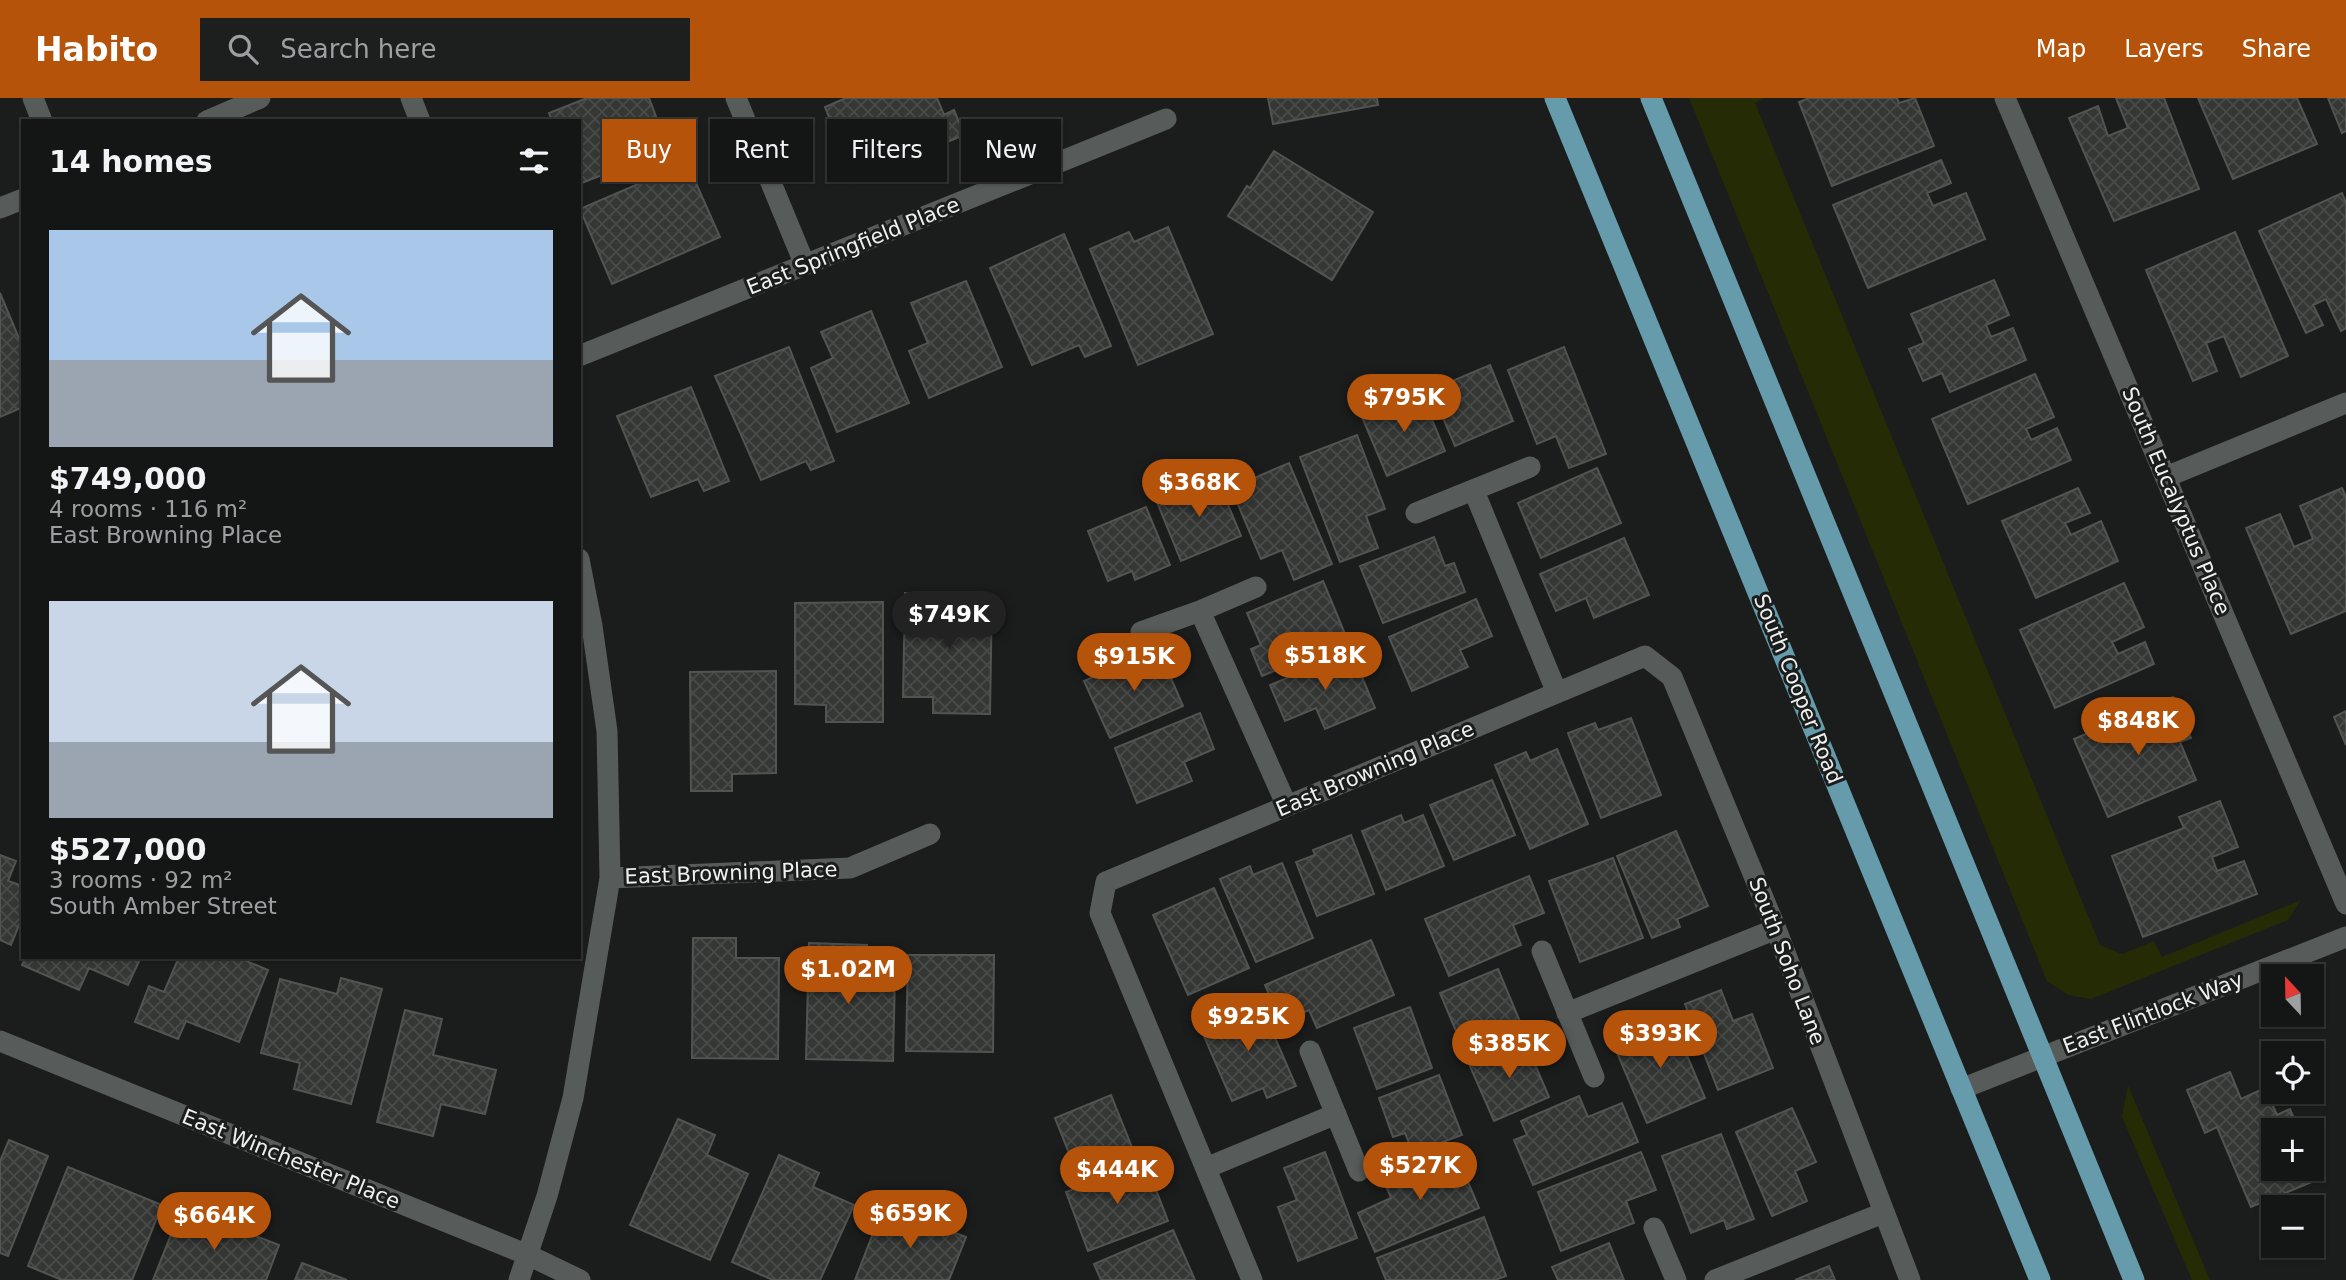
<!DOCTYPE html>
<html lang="en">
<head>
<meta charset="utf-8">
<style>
  body { margin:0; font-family:"DejaVu Sans",sans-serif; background:#1d1f1f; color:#f1f3f6; height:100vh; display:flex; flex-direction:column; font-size:26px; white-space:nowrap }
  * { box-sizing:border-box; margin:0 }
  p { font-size:23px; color:#9d9fa1 }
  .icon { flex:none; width:38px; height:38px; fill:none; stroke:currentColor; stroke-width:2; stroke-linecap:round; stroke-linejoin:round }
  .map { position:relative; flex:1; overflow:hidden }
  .drawer { position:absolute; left:21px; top:21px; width:560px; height:840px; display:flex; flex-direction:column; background:#141616; border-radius:0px; box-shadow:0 2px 5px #0004,0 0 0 2px #333535 }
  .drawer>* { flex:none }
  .banner { position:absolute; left:602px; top:21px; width:665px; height:63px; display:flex; gap:14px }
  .needle { width:46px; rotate:338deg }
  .tools { position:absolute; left:2261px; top:866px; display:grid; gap:14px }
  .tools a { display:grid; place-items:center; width:63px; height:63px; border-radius:0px; background:#141616; box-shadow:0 2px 5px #0004,0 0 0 2px #333535; font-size:35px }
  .price { position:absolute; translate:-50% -60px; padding:0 16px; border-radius:24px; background:#b45309; color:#fff; font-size:23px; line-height:46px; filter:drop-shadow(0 2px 4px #0008) }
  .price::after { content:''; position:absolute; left:50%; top:42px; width:21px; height:16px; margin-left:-10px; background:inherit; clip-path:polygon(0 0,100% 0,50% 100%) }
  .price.selected { background:#222; color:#fff }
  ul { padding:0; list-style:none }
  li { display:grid; align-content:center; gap:14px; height:371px; padding:0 28px }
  li span { display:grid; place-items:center; height:217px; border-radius:0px; color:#555 }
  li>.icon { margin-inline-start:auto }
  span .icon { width:126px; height:126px; fill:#fffc; stroke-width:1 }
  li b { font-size:30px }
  h2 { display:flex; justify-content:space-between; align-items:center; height:84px; padding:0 28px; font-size:30px }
  .chip { padding:0 24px; border-radius:0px; background:#141616; box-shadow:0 2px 5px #0004,0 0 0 2px #333535; font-size:24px; line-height:63px }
  .chip.selected { background:#b45309; color:#fff }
  header { display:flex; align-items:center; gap:42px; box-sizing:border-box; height:98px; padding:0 35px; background:#b45309; color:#fff }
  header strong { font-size:33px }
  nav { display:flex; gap:38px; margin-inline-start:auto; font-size:24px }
  .search { width:490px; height:63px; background:#1d1f1f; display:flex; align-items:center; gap:18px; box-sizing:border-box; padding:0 24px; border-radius:0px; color:#9d9fa1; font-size:26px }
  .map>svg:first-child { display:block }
  .grass { fill:#242b05 }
  .building { fill:url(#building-cross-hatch); stroke:#525452; stroke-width:2 }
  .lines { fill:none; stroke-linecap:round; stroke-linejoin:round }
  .minor { stroke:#575b5a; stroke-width:21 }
  .major { stroke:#659baa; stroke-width:21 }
  .labels { text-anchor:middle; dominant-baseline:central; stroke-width:6; stroke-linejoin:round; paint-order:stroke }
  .street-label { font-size:21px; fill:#eff1f1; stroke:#1b1d1d }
</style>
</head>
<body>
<header>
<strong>Habito</strong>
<div class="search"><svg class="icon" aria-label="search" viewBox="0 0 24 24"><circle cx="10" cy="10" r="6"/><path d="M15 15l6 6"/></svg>Search here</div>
<nav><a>Map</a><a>Layers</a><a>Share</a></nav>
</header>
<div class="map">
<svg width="2346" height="1182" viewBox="0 0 2346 1182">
  <defs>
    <pattern id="building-cross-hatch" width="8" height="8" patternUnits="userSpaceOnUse" patternTransform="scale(1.75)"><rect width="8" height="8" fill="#353735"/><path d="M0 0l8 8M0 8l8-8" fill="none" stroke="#494b49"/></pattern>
  </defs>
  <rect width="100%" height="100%" fill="#1b1d1d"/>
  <path class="grass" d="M1689,0H1765L1755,5L2100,847L2122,856L2154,843L2162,859L2301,802L2288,822L2091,901L2068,897L2047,883Z
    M2128,987L2210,1182H2192L2122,1019Z"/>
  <path class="building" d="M587,0H649L660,29L636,39L644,61L579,86V23H552L549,15Z
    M846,0H937L944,17L954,12L964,37L850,85L836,51L841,49L825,9Z
    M1268,0H1377L1378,7L1273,26Z
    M1809,0H1897L1899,5L1915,0L1934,48L1832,88L1799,4Z
    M2116,0H2164L2199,91L2114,123L2069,20L2098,8L2108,38L2128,30Z
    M2198,0H2297L2317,46L2233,81Z
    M2328,0H2346V33L2342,35Z
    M1274,53L1373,114L1332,182L1228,118L1247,88L1250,90Z
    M1941,62L1951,85L1927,95L1933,108L1966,95L1985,141L1868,190L1833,107Z
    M687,65L720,139L612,186L580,111Z
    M2342,95L2346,105V230L2341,233L2326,201L2313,207L2323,227L2306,235L2259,133Z
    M1168,129L1213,236L1138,267L1090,151L1129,134L1134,144Z
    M2235,134L2288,258L2241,279L2224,238L2206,245L2217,273L2193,283L2146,172Z
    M1064,136L1111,248L1085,259L1079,247L1032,267L990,170Z
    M1994,182L2009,217L1986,227L1991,239L2013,230L2026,262L1950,294L1942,275L1923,283L1909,251L1924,245L1911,216Z
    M966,183L1002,269L929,300L909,253L928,245L911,205Z
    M0,195L23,250V309L0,319Z
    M871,213L909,305L837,334L811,270L833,260L821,234Z
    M789,249L834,363L811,372L806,363L761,382L715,278Z
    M1564,249L1606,356L1569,370L1556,338L1537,346L1508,272Z
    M1490,267L1513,323L1455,348L1431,292Z
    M2035,276L2054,319L2026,331L2031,342L2057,330L2071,362L1968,406L1932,321Z
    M691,289L729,383L704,393L698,381L651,399L617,318Z
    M1421,295L1445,353L1387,378L1362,319Z
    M1357,337L1385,411L1366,418L1378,450L1340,464L1300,359Z
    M1289,365L1332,466L1294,482L1282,452L1261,461L1231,390Z
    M1597,370L1621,425L1541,460L1518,405Z
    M1217,380L1241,438L1181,463L1157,404Z
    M2078,390L2090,415L2065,425L2071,437L2101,423L2118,463L2036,500L2002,423Z
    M2342,390L2346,399V513L2291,536L2246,430L2280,416L2294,449L2313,441L2300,408Z
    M1146,409L1170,467L1135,482L1132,473L1108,483L1088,433Z
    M1434,439L1445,468L1454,465L1465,494L1383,525L1360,468Z
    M1624,440L1649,497L1594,520L1586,500L1556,513L1540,476Z
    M1323,483L1348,543L1262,578L1251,551L1261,547L1247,515Z
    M2124,485L2144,529L2112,544L2118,556L2145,544L2154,566L2055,610L2020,532Z
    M905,495L992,496L990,616L933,615V599H903Z
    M1476,501L1492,538L1460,552L1468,569L1412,593L1389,539Z
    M883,504V624H826V607L795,606V505Z
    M1158,550L1183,608L1110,640L1084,583Z
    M1351,553L1375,610L1325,631L1316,610L1285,623L1270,587Z
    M776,573V675L732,676V693H691L690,574Z
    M2173,599L2191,640L2180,644L2196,682L2108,719L2074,641Z
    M2346,613V647L2334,619Z
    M1200,615L1214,651L1184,664L1192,683L1137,705L1115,650Z
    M1631,620L1661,697L1601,720L1568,635L1595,625L1598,632Z
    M1557,651L1588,726L1530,751L1495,667L1526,654L1530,663Z
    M1492,682L1515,737L1454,762L1430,707Z
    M2220,703L2238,749L2212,759L2217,773L2244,763L2257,796L2143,839L2112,758L2184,730L2179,719Z
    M1401,717L1404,725L1423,717L1444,768L1386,792L1362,733Z
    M1676,733L1708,808L1677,821L1680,829L1652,840L1617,758Z
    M1351,737L1374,796L1317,818L1296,764L1315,757L1313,752Z
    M0,757L16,763L8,783L23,788V817L11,847L0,842Z
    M1613,760L1643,840L1580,864L1549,783Z
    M1282,765L1313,840L1256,864L1220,781L1250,768L1253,777Z
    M1529,778L1544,815L1513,827L1521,847L1449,878L1425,821Z
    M1214,790L1249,870L1188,897L1153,817Z
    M693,840H736V860H779L778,961L692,960Z
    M1371,842L1394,897L1317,930L1309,912L1281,924L1265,887Z
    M809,845L867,847V876L895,877L893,963L806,961Z
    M908,857H994L993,954L906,953Z
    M26,859H141L128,887L89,870L79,892L22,867Z
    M179,859H237L268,872L239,944L186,923L178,941L135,924L149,888L164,894Z
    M1498,871L1524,933L1466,957L1440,895Z
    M341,880L382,891L351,1006L294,991L300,965L261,955L280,881L337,896Z
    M1721,892L1733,923L1752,916L1773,970L1718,992L1685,906Z
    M1259,903L1296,988L1267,1000L1263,990L1232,1003L1200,929Z
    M1410,909L1432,970L1377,991L1354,930Z
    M405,912L442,921L433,957L496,972L485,1016L441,1006L433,1038L377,1024Z
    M1670,917L1705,1000L1647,1025L1615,950L1644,938L1640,929Z
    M1524,941L1549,999L1494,1023L1469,966Z
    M2230,974L2241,1001L2265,990L2277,1017L2290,1011L2299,1032H2273V1071H2312V1064L2319,1081L2251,1109L2217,1029L2205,1035L2187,992Z
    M1439,977L1462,1037L1413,1055L1405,1035L1393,1039L1379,1000Z
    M1111,997L1135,1057L1079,1080L1055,1020Z
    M1579,998L1588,1019L1622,1005L1638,1044L1533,1087L1514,1042L1527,1037L1521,1023Z
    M1792,1010L1816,1064L1795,1073L1807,1103L1772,1118L1736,1034Z
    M678,1021L715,1037L707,1057L748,1076L710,1162L630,1127Z
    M1721,1036L1754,1121L1727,1131L1724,1122L1691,1135L1662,1058Z
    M9,1042L48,1058L8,1158L0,1155V1063Z
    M1455,1053L1479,1110L1375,1154L1358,1115L1391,1100L1384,1083Z
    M1325,1054L1357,1140L1298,1163L1278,1109L1297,1102L1284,1070Z
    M1641,1054L1656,1092L1626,1103L1634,1125L1561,1153L1538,1094Z
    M779,1057L819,1075L813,1089L854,1107L820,1182H773L732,1164Z
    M1145,1063L1168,1123L1088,1153L1066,1094Z
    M68,1069L162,1107L132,1182H62L28,1168Z
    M884,1107L966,1139L949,1182H855Z
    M182,1109L279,1147L266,1182H153Z
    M1484,1119L1506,1178L1495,1182H1386L1377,1160Z
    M1173,1132L1195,1182H1101L1094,1166Z
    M1609,1145L1624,1182H1558L1552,1169Z
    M302,1165L347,1182H295Z
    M1829,1168L1835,1182H1795Z"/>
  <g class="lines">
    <path class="minor" d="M33,0L42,23
      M411,0L420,23
      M736,0L805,167
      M2005,0L2346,806
      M207,23L260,0
      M0,110L23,101
      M579,258L1166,21
      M2166,379L2346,305
      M1474,393L1557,595
      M1416,415L1530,369
      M1200,513L1287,708
      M1141,534L1200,513L1256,489
      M610,780L850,770L930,736
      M1542,853L1594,979
      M1567,915L1776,831
      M0,943L528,1157L580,1182
      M1310,953L1359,1073
      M1961,991L2346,839
      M1206,1070L1336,1016
      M1654,1130L1676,1182
      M519,1182L547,1098L573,1000L610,780L607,633L592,528L579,461
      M1252,1182L1100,815L1106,784L1645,558L1672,579L1776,831L1910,1182
      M1715,1182L1883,1115"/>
    <path class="major" d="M1555,0L2040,1182
      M1651,0L2134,1182"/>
  </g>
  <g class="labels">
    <g class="street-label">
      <text transform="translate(853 148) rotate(-22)">East Springfield Place</text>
      <text transform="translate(2176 403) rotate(67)">South Eucalyptus Place</text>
      <text transform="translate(1798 591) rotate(68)">South Cooper Road</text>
      <text transform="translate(1375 671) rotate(-23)">East Browning Place</text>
      <text transform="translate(731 775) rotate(-2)">East Browning Place</text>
      <text transform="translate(1787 863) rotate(69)">South Soho Lane</text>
      <text transform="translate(2153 915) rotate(-21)">East Flintlock Way</text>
      <text transform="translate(291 1061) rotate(22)">East Winchester Place</text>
    </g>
  </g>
</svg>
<div class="tools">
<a><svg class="needle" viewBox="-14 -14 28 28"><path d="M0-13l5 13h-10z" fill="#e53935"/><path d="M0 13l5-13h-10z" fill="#9d9fa1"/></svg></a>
<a><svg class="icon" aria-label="locate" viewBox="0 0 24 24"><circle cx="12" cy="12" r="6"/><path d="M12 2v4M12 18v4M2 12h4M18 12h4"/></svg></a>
<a>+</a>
<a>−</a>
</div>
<b class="price" style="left:1404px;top:336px">$795K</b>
<b class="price" style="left:1199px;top:421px">$368K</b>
<b class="price selected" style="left:949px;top:553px">$749K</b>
<b class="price" style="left:1325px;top:594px">$518K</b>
<b class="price" style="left:1134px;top:595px">$915K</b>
<b class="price" style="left:2138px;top:659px">$848K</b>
<b class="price" style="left:848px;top:908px">$1.02M</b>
<b class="price" style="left:1248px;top:955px">$925K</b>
<b class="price" style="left:1660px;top:972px">$393K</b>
<b class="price" style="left:1509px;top:982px">$385K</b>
<b class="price" style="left:1420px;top:1104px">$527K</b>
<b class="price" style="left:1117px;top:1108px">$444K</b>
<b class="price" style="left:910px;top:1152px">$659K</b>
<b class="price" style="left:214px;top:1154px">$664K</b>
<div class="banner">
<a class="chip selected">Buy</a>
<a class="chip">Rent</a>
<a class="chip">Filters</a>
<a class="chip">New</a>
</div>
<section class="drawer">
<h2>14 homes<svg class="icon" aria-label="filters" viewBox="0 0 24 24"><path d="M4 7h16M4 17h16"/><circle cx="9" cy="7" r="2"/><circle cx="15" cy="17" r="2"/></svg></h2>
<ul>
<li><span style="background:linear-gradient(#a9c7e8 60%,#9aa5b1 0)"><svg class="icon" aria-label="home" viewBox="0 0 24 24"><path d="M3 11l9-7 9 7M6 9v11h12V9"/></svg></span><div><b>$749,000</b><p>4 rooms · 116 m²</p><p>East Browning Place</p></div></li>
<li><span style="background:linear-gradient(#c9d6e8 65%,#9aa5b1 0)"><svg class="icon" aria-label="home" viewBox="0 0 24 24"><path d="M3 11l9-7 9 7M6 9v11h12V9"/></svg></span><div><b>$527,000</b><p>3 rooms · 92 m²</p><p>South Amber Street</p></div></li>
</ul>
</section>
</div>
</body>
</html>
